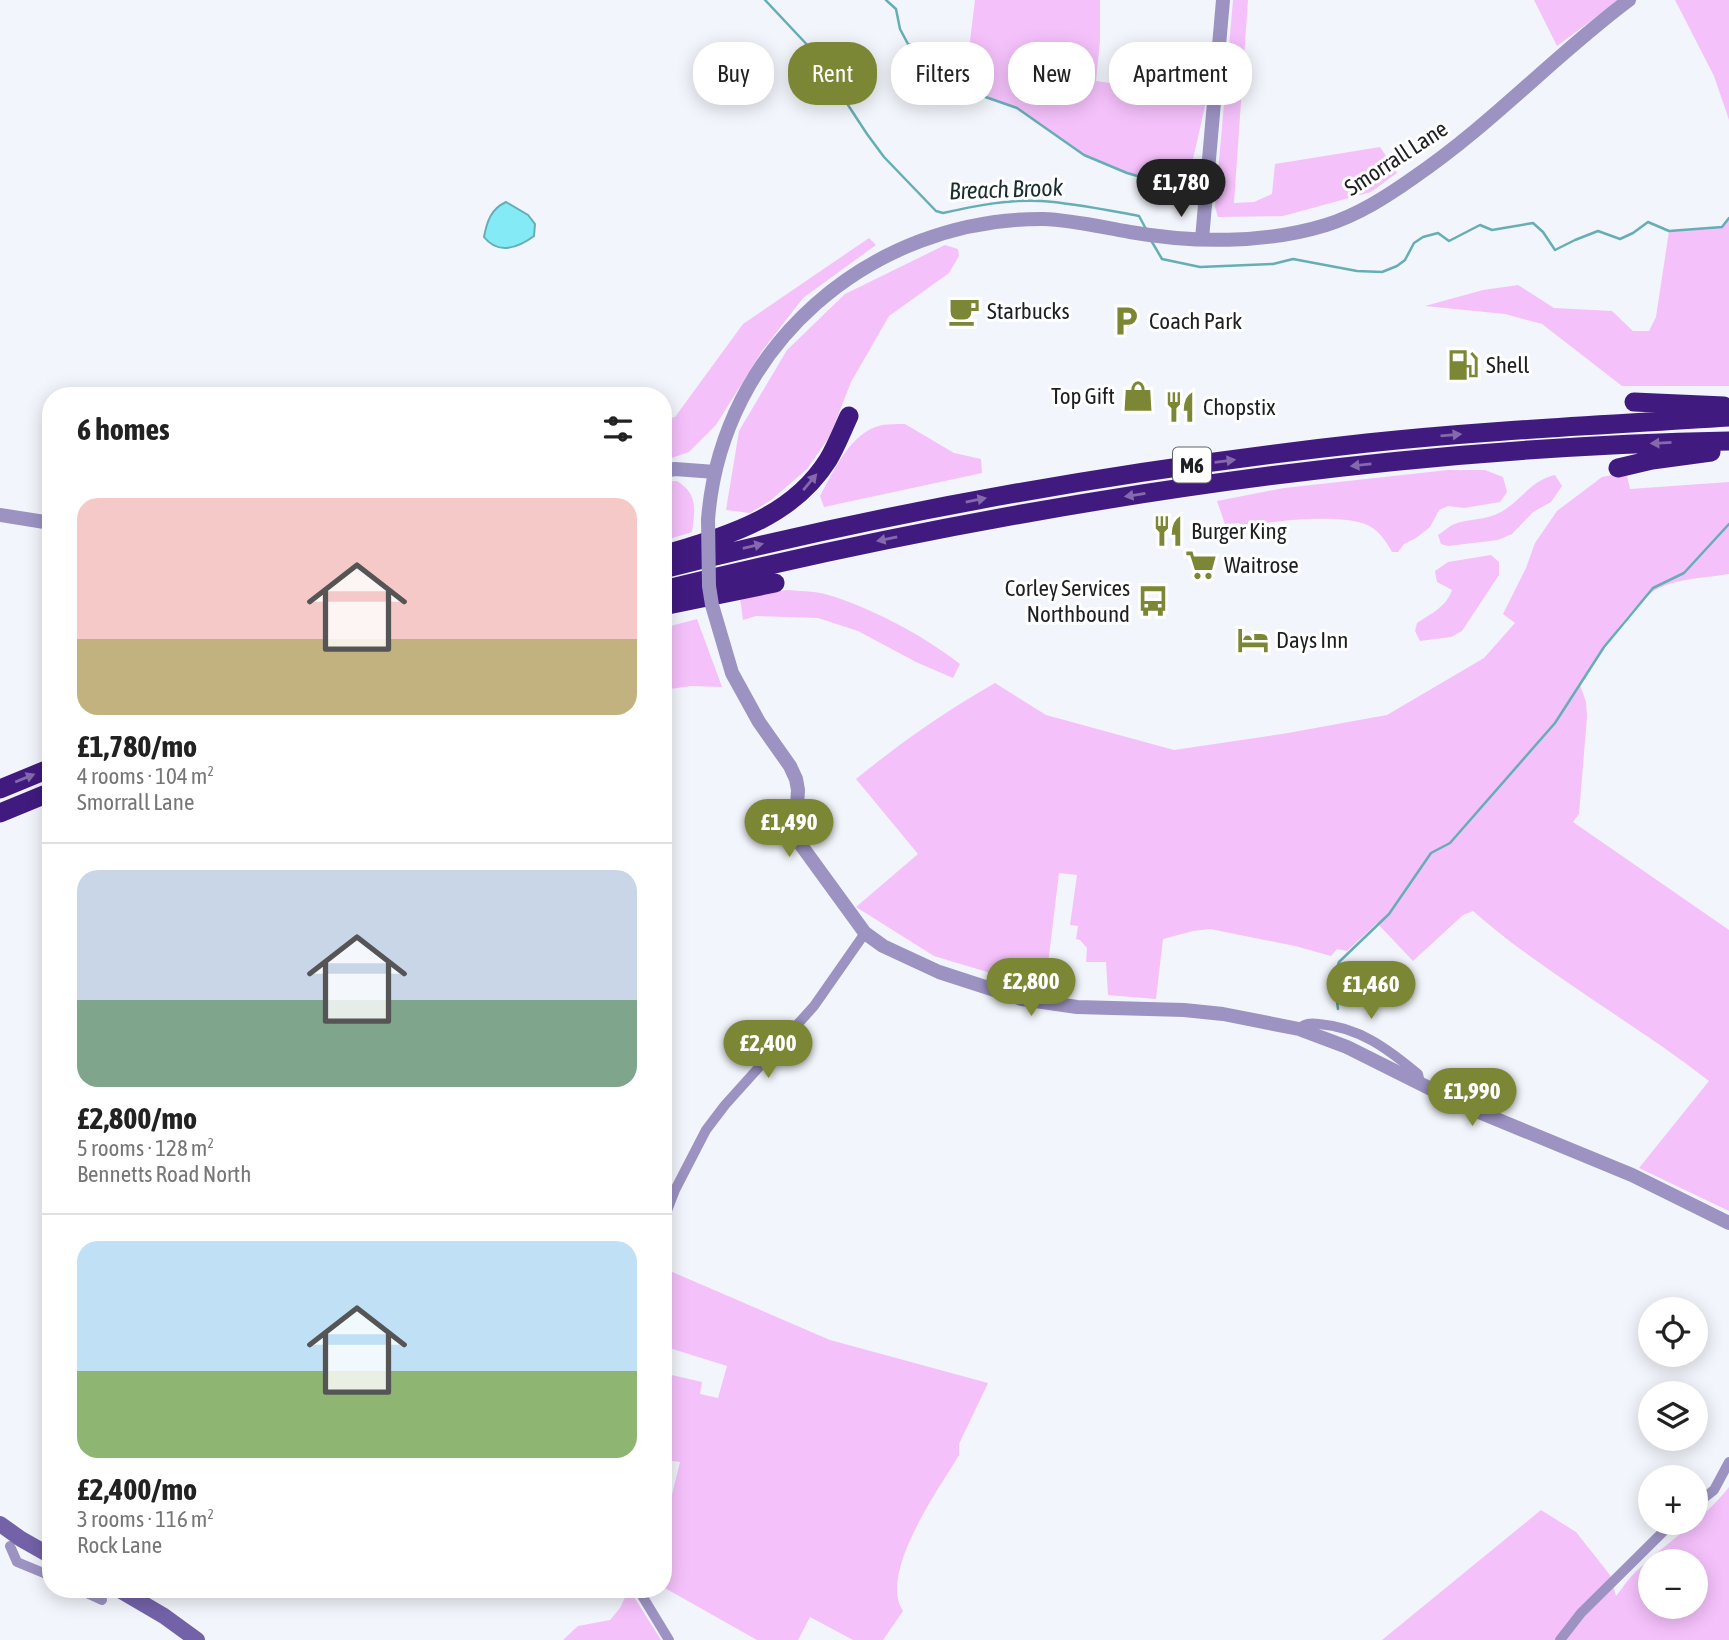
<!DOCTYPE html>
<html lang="en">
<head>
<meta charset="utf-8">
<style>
  body { margin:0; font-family:"Asap Condensed",sans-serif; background:#f2f2f2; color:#222; height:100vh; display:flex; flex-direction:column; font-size:26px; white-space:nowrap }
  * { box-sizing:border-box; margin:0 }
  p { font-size:23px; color:#767676 }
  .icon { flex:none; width:38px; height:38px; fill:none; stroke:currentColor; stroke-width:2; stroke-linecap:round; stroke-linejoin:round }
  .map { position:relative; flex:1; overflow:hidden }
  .drawer { position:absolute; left:42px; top:387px; width:630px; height:1211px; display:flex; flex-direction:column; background:#fff; border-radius:28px; box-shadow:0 4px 18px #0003 }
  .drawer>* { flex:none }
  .banner { position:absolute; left:693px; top:42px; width:665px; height:63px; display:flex; gap:14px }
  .tools { position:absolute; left:1638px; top:1297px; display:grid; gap:14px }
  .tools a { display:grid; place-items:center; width:70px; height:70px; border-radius:50%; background:#fff; box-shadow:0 4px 18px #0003; font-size:35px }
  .price { position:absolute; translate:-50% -60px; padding:0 16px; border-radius:24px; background:#7c8735; color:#fff; font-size:23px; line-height:46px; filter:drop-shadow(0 2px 4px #0008) }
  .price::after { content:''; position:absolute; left:50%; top:42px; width:21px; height:16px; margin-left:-10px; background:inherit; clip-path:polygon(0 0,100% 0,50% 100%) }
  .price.on { background:#222; color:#fff }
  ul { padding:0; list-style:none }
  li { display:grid; align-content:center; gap:14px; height:371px; padding:0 35px }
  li+li { border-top:2px solid #e0e0e0 }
  li span { display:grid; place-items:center; height:217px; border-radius:21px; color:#555 }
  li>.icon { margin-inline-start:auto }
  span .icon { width:126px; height:126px; fill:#fffc; stroke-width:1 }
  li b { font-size:30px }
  h2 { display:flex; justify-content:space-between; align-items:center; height:84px; padding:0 35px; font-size:30px }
  .chip { padding:0 24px; border-radius:28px; background:#fff; box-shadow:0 4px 18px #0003; font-size:24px; line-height:63px }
  .chip.on { background:#7c8735; color:#fff }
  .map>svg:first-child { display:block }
  .green { fill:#f5c1fb; fill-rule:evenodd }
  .water { fill:#84ebf6; stroke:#65aeb6; stroke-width:2 }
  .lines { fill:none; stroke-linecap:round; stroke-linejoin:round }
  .stream { stroke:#65aeb6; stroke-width:2.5 }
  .minor { stroke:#9c93c3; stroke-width:10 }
  .tertiary { stroke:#9c93c3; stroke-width:14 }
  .secondary { stroke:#7362a8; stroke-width:16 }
  .motorway { stroke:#411a80; stroke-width:19 }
  .tertiary-bridge { stroke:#9c93c3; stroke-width:14 }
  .oneway { fill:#846aac }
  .labels { text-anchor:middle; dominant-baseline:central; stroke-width:6; stroke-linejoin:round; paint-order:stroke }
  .shield { fill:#fff; stroke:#626264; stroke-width:2 }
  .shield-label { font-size:21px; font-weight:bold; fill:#1e1f22 }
  .street-label { font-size:23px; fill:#1e1f22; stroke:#fff }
  .poi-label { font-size:23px; fill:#1e1f22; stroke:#fff; text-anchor:start }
  .water-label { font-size:24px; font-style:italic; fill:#1a2d2f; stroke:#fff }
</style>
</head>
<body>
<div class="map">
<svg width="1729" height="1640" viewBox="0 0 1729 1640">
  <rect width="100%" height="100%" fill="#f2f5fb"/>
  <path class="green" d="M975,0H1100V41L1096,81L1207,97L1186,190L1125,172L1084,155L1018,108L964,90Z
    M1233,0H1248L1234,203L1254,202L1272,194L1275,164L1380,147L1397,173L1371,192L1283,216L1218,217L1215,207Z
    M1534,0H1619L1557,46Z
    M1675,0H1729V120L1714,76Z
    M1729,218V386H1622L1542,324L1505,314L1425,306L1483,290L1518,285L1554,308L1612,311L1633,331H1649L1656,317L1669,231L1722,227Z
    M869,238L876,245L803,298L762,351L716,425L689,452L663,461V420L675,417L743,324Z
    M945,245L958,249L959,256L949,273L889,316L851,382L830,436L807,469L771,500L750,513L726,510L739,431L787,350L845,294Z
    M905,424L954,453L981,459L982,473L824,507L820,496C834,471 850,432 882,425C889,424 898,424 905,424Z
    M1448,470H1485L1503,477L1507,492L1500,502L1464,508L1448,506L1439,510L1430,527L1416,538L1404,544L1398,552H1392C1387,543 1380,532 1371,527C1347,512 1270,521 1242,527L1239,523L1225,524L1217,501L1284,488Z
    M1617,474L1627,476L1630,489L1729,482V574C1707,578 1679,578 1659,588C1631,602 1597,658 1580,685L1586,702L1587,717L1579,814L1573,822L1729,930V1211L1639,1168L1709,1081C1632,1021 1546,975 1473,911L1463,915L1413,961L1377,923L1347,951L1337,949L1331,956L1295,946L1210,929L1193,931L1163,939L1156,999L1108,995L1106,962H1086L1087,948L1080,940L1076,939L1078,926L1070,925L1077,875L1059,873L1048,964L1047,990L934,956L856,907L918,854L856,779C900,743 946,711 995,683L1046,715L1174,750L1288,733L1387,715L1484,658L1515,623L1503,614L1526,568L1535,543L1557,511L1602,477Z
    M1555,475L1562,486L1551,502L1533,512L1512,534L1498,540L1448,546L1441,544L1438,535C1443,532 1447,528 1452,525C1467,518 1486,521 1501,512C1521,501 1531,480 1555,475Z
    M677,481C698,494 695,509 692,532L663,541V482Z
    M1491,555L1499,562V575L1462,631L1451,637L1420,641L1415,631L1417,623C1432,613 1446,607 1452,590L1437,582L1435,571L1448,562Z
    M787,590C799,591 813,591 825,594C870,607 923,635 960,664L953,678L916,662L858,631L818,618L756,616L743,620L740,597Z
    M697,619L722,687L691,686L663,690V628Z
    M663,1268L830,1340L988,1383L959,1444V1455C939,1489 878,1573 903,1611L883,1640H853L810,1617L798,1640H757L663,1587V1517L669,1507L680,1462L663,1460V1373L702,1382L700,1394L718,1398L727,1366L663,1346Z
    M1729,1487V1640H1382L1541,1510L1576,1532L1610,1575L1616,1596C1624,1586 1631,1575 1641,1567C1671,1539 1704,1519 1729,1487ZM1650,1561H1696V1606H1650Z
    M629,1589L661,1640H563L578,1626L610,1620L620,1608Z"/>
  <path class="water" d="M506,202L528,215L535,224L534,236C518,248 498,255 484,237C487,221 491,209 506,202Z"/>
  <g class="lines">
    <path class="stream" d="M765,0L812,50L867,134L884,157L936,211L943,213C975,206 1008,199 1041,201C1074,203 1106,210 1139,216L1146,229
      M886,0L896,9L900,29L908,44L928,51L941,65L957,87L1017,108L1084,155L1127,173L1186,190
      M1152,242L1162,259L1200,267L1273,264L1293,259L1357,271L1382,272L1397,266L1405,260L1414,243L1423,237L1438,233L1449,241L1480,225L1492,230L1533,223L1543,232L1555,250L1575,240L1598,231L1620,239L1633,233L1648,222L1669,231L1722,227L1729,218
      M1338,1009L1334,977L1339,962L1389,914L1431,853L1450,843L1555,723L1604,647L1653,588L1684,573L1729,524"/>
    <path class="minor" d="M1299,1029C1304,1023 1311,1023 1319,1024C1359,1027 1388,1049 1418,1074L1420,1083
      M663,1221L675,1190L706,1130L725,1105L814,1006L865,933
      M1696,1504L1714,1490L1729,1462
      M10,1546L17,1562L51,1576
      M78,1589L102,1600
      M638,1589L669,1640
      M1560,1640L1581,1613L1673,1522"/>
    <path class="tertiary" d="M1202,239L1223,0
      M663,471L675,469L715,472
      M0,515L51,523
      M708,520C721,346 871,218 1043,219C1073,220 1101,227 1130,232C1193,243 1264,244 1326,225C1358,215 1386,197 1413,178C1491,125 1554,56 1629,0
      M712,605L732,673L759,722L790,766L796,779L798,790L796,824L801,845L865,933L883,946L939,972L1022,999L1077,1007L1184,1010L1223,1014L1299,1029L1347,1047L1467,1107L1632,1175L1729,1223"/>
    <path class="secondary" d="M0,1524L21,1539L51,1556
      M118,1589L164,1616L197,1640"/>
    <path class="motorway" d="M1634,402L1724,406
      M1618,468L1652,460L1711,452
      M663,555C725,536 791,519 828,460C836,447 842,431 849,416
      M663,569C895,510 1129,469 1367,443C1487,430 1608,425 1729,417
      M663,590C1012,505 1369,448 1729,441
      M663,606L775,583
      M0,789L51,768
      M0,813L51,792"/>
    <path class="tertiary-bridge" d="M708,520L709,586L712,605"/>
  </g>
  <defs><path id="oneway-solid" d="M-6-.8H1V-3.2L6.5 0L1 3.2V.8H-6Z" transform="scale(1.75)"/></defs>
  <g class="oneway">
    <use href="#oneway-solid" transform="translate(1451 435) rotate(-5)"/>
    <use href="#oneway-solid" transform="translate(1661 443) rotate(177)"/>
    <use href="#oneway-solid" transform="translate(1225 461) rotate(-7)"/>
    <use href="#oneway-solid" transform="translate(1361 465) rotate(174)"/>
    <use href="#oneway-solid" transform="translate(810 482) rotate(-50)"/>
    <use href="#oneway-solid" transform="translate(1135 495) rotate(171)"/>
    <use href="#oneway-solid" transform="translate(976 500) rotate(-11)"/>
    <use href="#oneway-solid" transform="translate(887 539) rotate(168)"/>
    <use href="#oneway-solid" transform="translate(753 546) rotate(-13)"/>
    <use href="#oneway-solid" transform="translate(25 778) rotate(-22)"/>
  </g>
  <defs>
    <symbol id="cafe-bare" viewBox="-9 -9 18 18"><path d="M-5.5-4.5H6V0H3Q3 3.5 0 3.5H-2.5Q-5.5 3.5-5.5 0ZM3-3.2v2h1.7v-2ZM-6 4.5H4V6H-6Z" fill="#7c8735" stroke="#fff" stroke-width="2.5" paint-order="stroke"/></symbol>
    <symbol id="parking-bare" viewBox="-9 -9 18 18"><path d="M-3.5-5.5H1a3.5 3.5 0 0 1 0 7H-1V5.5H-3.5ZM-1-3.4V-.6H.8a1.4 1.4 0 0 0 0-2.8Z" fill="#7c8735" stroke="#fff" stroke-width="2.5" paint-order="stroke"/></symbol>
    <symbol id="fuel-bare" viewBox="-9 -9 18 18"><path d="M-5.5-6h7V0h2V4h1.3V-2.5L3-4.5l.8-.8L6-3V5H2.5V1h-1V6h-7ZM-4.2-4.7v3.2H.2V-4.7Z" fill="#7c8735" stroke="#fff" stroke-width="2.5" paint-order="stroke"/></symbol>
    <symbol id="shop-bare" viewBox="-9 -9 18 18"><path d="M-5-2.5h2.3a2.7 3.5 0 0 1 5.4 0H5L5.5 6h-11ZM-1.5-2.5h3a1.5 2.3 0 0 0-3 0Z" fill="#7c8735" stroke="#fff" stroke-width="2.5" paint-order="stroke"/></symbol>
    <symbol id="restaurant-bare" viewBox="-9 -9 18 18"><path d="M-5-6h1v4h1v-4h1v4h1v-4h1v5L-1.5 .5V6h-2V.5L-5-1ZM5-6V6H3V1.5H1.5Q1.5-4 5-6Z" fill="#7c8735" stroke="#fff" stroke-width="2.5" paint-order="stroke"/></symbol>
    <symbol id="supermarket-bare" viewBox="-9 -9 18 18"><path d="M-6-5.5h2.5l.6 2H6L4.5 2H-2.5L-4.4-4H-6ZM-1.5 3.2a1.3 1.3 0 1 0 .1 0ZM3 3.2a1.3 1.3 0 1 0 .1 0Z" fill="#7c8735" stroke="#fff" stroke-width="2.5" paint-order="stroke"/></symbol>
    <symbol id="bus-bare" viewBox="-9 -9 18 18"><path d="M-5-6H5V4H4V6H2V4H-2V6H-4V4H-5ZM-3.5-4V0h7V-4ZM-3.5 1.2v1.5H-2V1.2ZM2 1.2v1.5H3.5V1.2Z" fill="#7c8735" stroke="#fff" stroke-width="2.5" paint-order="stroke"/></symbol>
    <symbol id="hotel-bare" viewBox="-9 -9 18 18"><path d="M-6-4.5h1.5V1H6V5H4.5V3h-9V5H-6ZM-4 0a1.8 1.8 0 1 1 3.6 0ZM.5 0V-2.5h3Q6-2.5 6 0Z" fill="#7c8735" stroke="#fff" stroke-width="2.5" paint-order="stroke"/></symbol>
  </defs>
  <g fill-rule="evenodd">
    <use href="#cafe-bare" x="942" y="289" width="44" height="44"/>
    <use href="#parking-bare" x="1104" y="299" width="44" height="44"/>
    <use href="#fuel-bare" x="1441" y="343" width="44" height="44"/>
    <use href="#shop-bare" x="1116" y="374" width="44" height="44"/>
    <use href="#restaurant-bare" x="1158" y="385" width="44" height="44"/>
    <use href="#restaurant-bare" x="1146" y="509" width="44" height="44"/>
    <use href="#supermarket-bare" x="1179" y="543" width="44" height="44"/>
    <use href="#bus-bare" x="1131" y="579" width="44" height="44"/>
    <use href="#hotel-bare" x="1231" y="618" width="44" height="44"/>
  </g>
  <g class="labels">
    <rect class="shield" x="1173" y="447.5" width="38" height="35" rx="5"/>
    <g class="shield-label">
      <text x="1192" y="465">M6</text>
    </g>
    <g class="street-label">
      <text transform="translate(1396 158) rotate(-33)">Smorrall Lane</text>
    </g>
    <g class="poi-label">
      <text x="987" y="311">Starbucks</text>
      <text x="1149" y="321">Coach Park</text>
      <text x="1486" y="365">Shell</text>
      <text x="1115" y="396" text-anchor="end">Top Gift</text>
      <text x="1203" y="407">Chopstix</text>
      <text x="1191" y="531">Burger King</text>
      <text x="1224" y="565">Waitrose</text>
      <text x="1130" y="588" text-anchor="end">Corley Services<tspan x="1130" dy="26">Northbound</tspan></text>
      <text x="1276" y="640">Days Inn</text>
    </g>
    <g class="water-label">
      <text transform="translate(1006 189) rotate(-2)">Breach Brook</text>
    </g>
  </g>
</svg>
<div class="tools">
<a><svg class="icon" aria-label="locate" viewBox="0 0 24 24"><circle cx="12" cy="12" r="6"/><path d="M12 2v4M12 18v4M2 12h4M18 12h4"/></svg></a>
<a><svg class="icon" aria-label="layers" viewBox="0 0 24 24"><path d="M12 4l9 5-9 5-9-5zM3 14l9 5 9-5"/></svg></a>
<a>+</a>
<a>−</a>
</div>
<b class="price on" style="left:1181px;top:219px">£1,780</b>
<b class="price" style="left:789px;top:859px">£1,490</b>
<b class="price" style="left:1031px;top:1018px">£2,800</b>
<b class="price" style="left:1371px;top:1021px">£1,460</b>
<b class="price" style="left:768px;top:1080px">£2,400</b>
<b class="price" style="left:1472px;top:1128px">£1,990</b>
<div class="banner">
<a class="chip">Buy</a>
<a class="chip on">Rent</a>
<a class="chip">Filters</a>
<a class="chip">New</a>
<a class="chip">Apartment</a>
</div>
<section class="drawer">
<h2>6 homes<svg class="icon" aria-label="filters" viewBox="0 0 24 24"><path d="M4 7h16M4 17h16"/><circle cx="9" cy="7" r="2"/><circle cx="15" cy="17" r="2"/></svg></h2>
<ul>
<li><span style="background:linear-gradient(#f6c9c9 65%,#c2b280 0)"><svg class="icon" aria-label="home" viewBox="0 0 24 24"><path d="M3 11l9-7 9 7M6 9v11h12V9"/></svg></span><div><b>£1,780/mo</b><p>4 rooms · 104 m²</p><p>Smorrall Lane</p></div></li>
<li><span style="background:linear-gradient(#c9d6e8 60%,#7fa58c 0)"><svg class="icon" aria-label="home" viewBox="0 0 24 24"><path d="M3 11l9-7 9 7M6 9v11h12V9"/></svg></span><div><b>£2,800/mo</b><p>5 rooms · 128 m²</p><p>Bennetts Road North</p></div></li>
<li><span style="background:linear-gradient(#bfe0f5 60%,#8fb573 0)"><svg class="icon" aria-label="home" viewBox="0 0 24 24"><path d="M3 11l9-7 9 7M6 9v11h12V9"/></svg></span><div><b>£2,400/mo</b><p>3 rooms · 116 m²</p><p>Rock Lane</p></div></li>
</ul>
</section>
</div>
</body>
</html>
